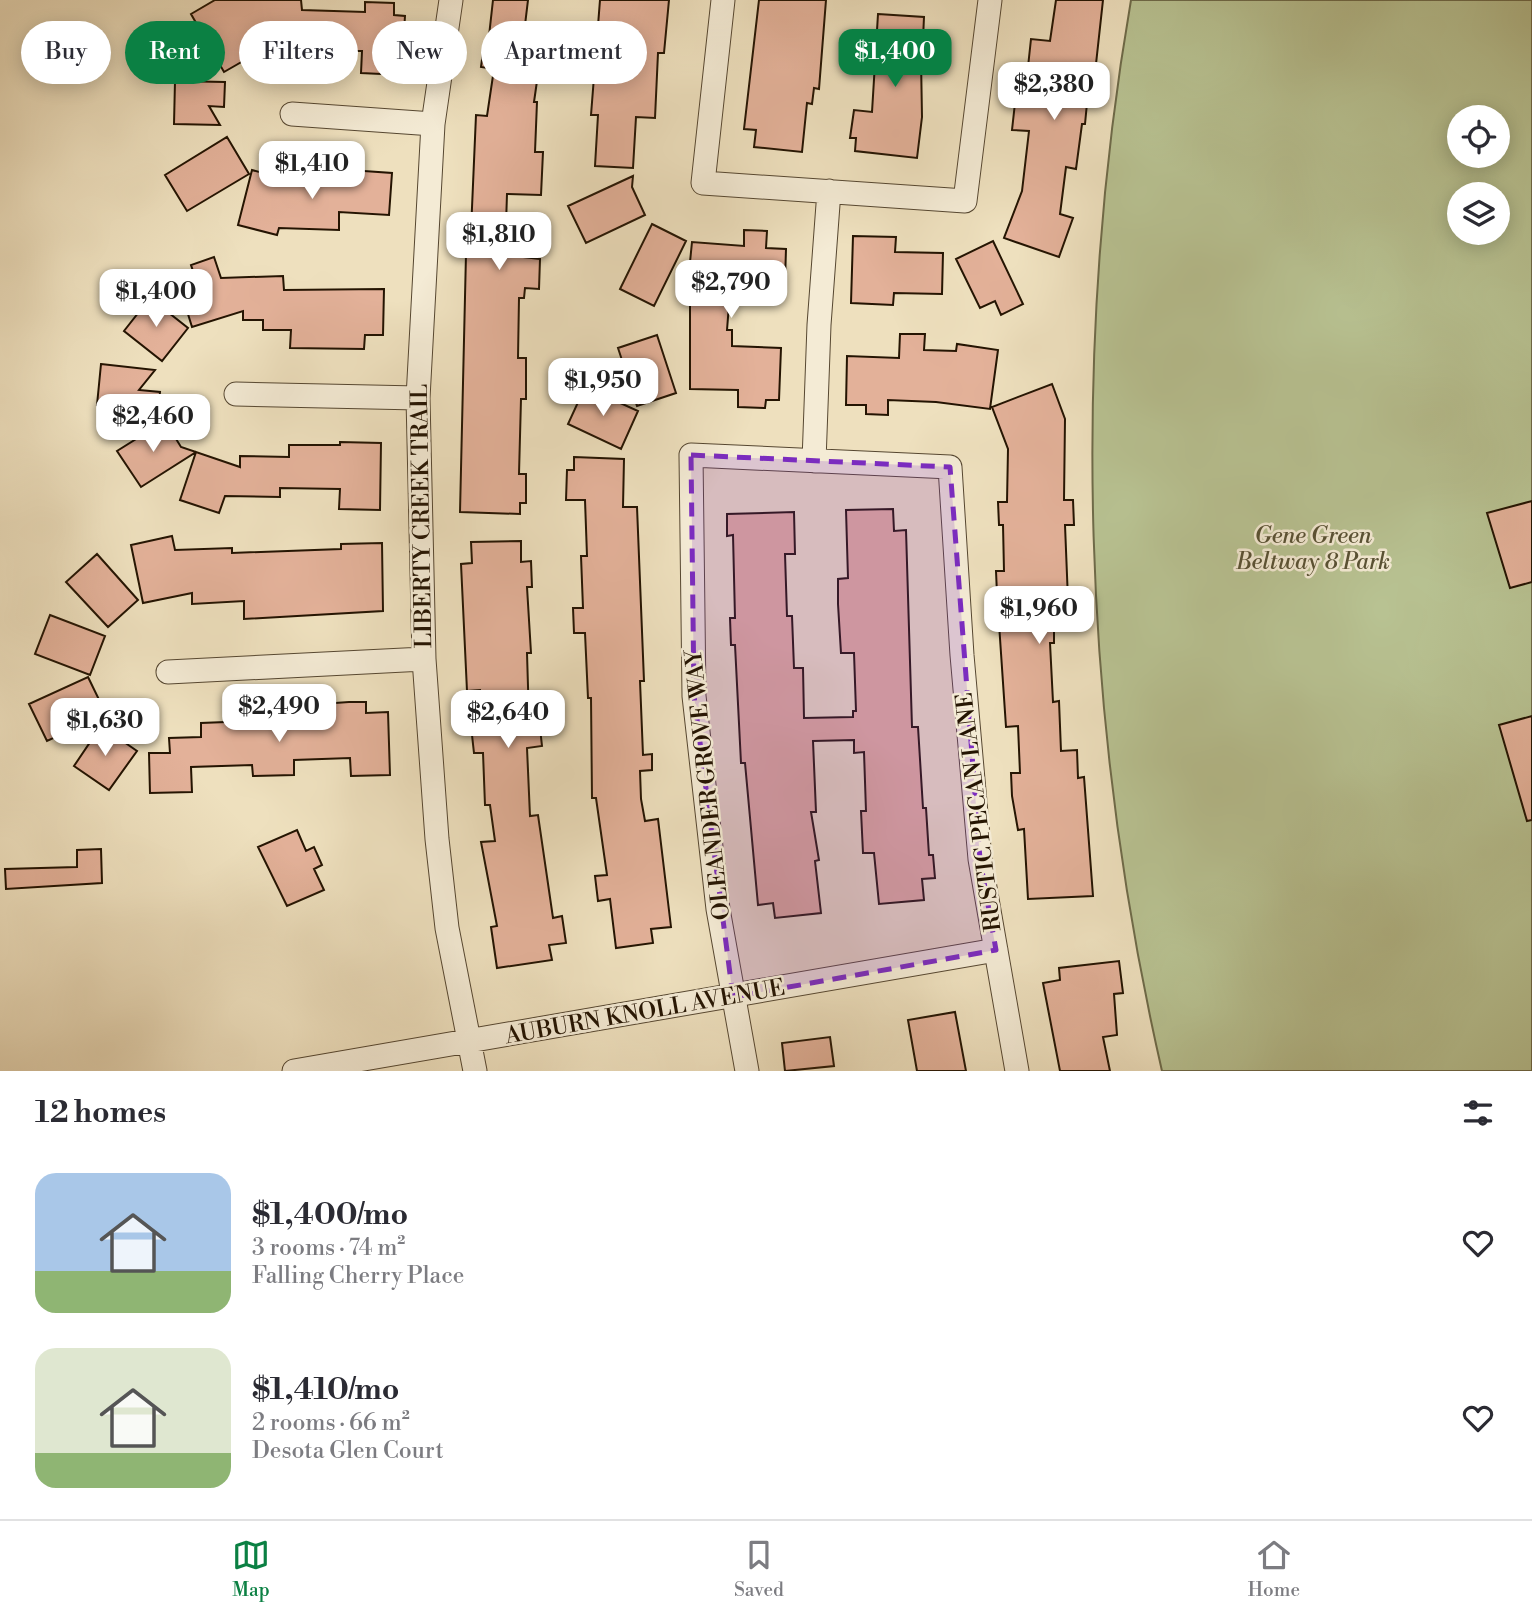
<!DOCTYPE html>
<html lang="en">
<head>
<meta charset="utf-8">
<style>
  body { margin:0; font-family:"Libre Bodoni",serif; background:#f7f7f7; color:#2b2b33; height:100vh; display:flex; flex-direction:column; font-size:26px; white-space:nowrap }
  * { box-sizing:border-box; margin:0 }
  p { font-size:23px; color:#7c7c81 }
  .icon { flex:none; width:38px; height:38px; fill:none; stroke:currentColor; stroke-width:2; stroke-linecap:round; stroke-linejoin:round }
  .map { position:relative; height:1071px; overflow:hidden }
  .panel { display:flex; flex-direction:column; background:#fff; flex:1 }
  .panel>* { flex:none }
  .banner { position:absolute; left:21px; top:21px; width:700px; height:63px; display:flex; gap:14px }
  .tools { position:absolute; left:1447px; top:105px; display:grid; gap:14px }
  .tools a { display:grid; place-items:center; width:63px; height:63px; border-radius:50%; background:#fff; box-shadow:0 4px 18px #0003; font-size:35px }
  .price { position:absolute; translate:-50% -60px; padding:0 16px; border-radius:14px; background:#fff; color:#222; font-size:23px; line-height:46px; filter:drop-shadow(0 2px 4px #0008) }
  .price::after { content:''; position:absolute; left:50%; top:42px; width:21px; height:16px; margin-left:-10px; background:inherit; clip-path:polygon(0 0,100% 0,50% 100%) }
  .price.selected { background:#0b8043; color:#fff }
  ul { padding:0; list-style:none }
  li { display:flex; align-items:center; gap:21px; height:175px; padding:0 35px }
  li span { display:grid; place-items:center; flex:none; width:196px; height:140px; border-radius:21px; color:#555 }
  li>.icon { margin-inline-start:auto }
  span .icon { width:84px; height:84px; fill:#fffc; stroke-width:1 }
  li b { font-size:30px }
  h2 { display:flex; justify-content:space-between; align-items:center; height:84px; padding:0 35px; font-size:30px }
  .chip { padding:0 24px; border-radius:32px; background:#fff; box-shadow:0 4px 18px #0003; font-size:24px; line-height:63px }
  .chip.selected { background:#0b8043; color:#fff }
  .tab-bar { display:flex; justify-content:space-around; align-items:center; height:98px; border-top:2px solid #e1e1e2; background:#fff; font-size:19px; color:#7c7c81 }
  .tab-bar a { display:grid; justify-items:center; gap:4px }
  .tab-bar .selected { color:#0b8043 }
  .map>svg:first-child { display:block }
  .green { fill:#b8c292; stroke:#6e6b4a; stroke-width:2; fill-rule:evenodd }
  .building { fill:#e3b199; stroke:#241402; stroke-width:2 }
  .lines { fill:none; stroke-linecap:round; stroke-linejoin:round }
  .minor-casing { stroke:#564731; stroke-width:25 }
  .minor { stroke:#f4ebd5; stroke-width:23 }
  .marked { fill:#7b2cbf; fill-opacity:0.2; stroke:#7b2cbf; stroke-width:5; stroke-dasharray:14 9; stroke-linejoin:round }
  .labels { text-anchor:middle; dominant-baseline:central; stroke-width:5; stroke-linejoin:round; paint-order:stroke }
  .street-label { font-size:23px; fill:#241402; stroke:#f4ebd5 }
  .park-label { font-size:23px; font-style:italic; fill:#585134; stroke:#f4ebd5 }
</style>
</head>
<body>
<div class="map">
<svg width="1532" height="1071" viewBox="0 0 1532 1071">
  <rect width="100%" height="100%" fill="#eee0be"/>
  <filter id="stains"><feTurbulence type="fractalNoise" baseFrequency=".00286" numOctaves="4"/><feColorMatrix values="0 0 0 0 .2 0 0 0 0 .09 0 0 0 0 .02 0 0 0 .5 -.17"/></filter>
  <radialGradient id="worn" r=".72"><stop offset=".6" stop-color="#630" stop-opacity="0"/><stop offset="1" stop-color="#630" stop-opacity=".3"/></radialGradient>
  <path class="green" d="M1131,0H1532V1071H1162C1082,722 1070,353 1131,0ZM1460,117H1498V156H1460ZM1460,194H1498V233H1460Z"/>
  <path class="building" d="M215,0H301L302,10L365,12V2L394,3V15L405,16L402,62L382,61L381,74L361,73L362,51H314V38L273,44L224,72L191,14Z
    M493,0H528L522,50L541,53L534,102H537L535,152H543L541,195L507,194L505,255L540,259L539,289L525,288L524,298H519L518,358H526V399H521L519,474H526V503H520V514L460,512L466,254H470L476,115L487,116L494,69L481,67L484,45H488Z
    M600,0H669L664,53H658L655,118L636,117L633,168L595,166L598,115H591Z
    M759,0H826L819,89L814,88L812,104L807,103L802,152L754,147L756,130L744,129Z
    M1056,0H1103L1095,73L1090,72L1085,124H1082L1076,169L1066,167L1060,214L1073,218L1059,257L1004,238L1022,191L1029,131L1012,130L1015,103L1024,104L1031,39L1050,41Z
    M878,14L924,17L923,39H934L933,59H921L922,117L917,158L855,151L856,138H850L854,110L872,112Z
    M175,81L225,82L224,107L209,106L220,125L174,124Z
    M227,137L249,174L187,211L165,175Z
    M252,170L288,180L349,182L350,170L392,173L389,215L339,212V230L279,228L277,235L238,225Z
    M633,176L632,187L645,215L586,243L568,206Z
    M652,224L686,241L654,306L620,289Z
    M744,230L767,231L766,248L786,249L785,281L731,279L727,330H732V346L781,348L779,400H766L765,408L738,407V390L690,389V302H686L692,242L744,246Z
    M853,236L896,237L895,252L943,253L942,294L894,293L893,305L851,303Z
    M993,241L1023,304L1001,315L995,301L980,308L956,259Z
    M214,257L221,278L283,276L284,290L384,289L383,335H365L364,349L290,348L291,330H263V320H243V311L192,327L179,285L196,280L191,265Z
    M150,298L188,328L162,361L124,331Z
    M900,334H925L924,350L956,351L957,344L998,350L990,409L936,402L888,400V415L866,414V405H846L847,356L899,358Z
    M657,335L676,393L637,406L618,348Z
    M101,364L155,370L139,390L160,392L158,411L97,405Z
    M1052,384L1065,419L1064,500H1073L1074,525H1065L1069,625H1054V643H1050L1053,702L1059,701L1061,751L1077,750L1078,778L1084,777L1093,896L1028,899L1024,829L1018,830L1012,796L1011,773H1020L1018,726L1006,727L997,594L996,571H1004L1003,525H999L998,502H1007L1008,449L992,407Z
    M585,387L638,411L621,449L568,424Z
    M165,421L181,447L196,452L141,487L117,451Z
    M340,442L381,443L380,510L339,509L340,489L280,488V497L225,496L219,513L180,500L196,452L240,467V456L289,457V445H340Z
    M574,457L624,459L623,507H637L644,681H640L643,755L652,754V770L640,771L641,799L645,821L658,819L671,927L651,929L653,943L616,948L610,899L598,901L595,876L607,875L596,798H592L591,698H588L585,633H574L573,608H583L581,556H587L585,500H566L567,470H574Z
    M1532,501V582L1510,588L1487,513Z
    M893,509L894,531L906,530L912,727H918L923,808H926L929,855H933L935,878L922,879L924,900L879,904L874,853H863L861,811H866L864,752L854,753V740L813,741L816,812H811L819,860L815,861L821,913L775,918L773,903L758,905L745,763H741L735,645H731L730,618H735L733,535L727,536V514L794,512L795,554H785L787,616H792L794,668H803L804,718L853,717V711H856L854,653H841L838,604V579L848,578L846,510Z
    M172,536L175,550L232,548V553L341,549V544L382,543L383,611L244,619V601L192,604V593L143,603L131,545Z
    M521,541V562L531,561L532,587H527L531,653H527L529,720L539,719L542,746L527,748L530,816L538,815L553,918L562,916L566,943L549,945L552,960L497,968L491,927L497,926L481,842L495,841L490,805H485L483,753H474L471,726L481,725L480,690L467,691L461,564L472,563L471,542Z
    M97,554L138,600L108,627L66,582Z
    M50,615L105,636L90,675L35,654Z
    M88,677L106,714L47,741L29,704Z
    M349,702H366V713L388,712L390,775L351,776L350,758L294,760V775L253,776L252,765L191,767L192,792L150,793L149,753H170L169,738L201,737V723L251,721V709Z
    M1532,716V820L1527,821L1499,725Z
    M101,726L137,751L109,790L74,766Z
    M297,830L306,851L314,847L322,865L314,869L324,890L287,906L258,847Z
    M101,849L102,883L6,889L5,869L77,867V850Z
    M1119,961L1123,993L1114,994L1117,1035L1103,1037L1110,1071H1060L1043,983L1060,980L1059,968Z
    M955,1012L966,1071H917L908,1020Z
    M830,1037L834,1066L785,1071L782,1043Z"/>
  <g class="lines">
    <defs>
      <path id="minor" d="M451,0L433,124L418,398L424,659L437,839L447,928L475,1071
        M723,0L703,183L965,201L990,0
        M292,114L433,124
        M236,394L418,398
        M814,461L819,325L829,191
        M168,672L424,659
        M294,1071L996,950
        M747,1071L718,909L694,696L691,455L950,467L962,655L980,859L1017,1071"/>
    </defs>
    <use href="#minor" class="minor-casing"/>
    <use href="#minor" class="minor"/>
  </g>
  <path class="marked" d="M691,455L950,467L980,859L996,950L733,997L694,696Z"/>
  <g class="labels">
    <g class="street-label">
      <text transform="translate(422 516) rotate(-91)">LIBERTY CREEK TRAIL</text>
      <text transform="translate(708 785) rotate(-96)">OLEANDER GROVE WAY</text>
      <text transform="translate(979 812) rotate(-97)">RUSTIC PECAN LANE</text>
      <text transform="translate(645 1012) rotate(-10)">AUBURN KNOLL AVENUE</text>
    </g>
    <g class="park-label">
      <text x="1313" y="536">Gene Green<tspan x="1313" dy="26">Beltway 8 Park</tspan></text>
    </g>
  </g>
  <rect width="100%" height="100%" filter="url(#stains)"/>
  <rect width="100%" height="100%" fill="url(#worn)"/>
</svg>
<div class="tools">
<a><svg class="icon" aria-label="locate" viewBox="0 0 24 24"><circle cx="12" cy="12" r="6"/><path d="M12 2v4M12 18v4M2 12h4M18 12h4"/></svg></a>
<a><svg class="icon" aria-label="layers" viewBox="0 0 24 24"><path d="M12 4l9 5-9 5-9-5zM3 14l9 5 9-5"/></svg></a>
</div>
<b class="price selected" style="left:895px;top:89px">$1,400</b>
<b class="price" style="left:1054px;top:122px">$2,380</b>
<b class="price" style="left:312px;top:201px">$1,410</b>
<b class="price" style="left:499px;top:272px">$1,810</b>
<b class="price" style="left:731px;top:320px">$2,790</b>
<b class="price" style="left:156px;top:329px">$1,400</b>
<b class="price" style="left:603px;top:418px">$1,950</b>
<b class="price" style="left:153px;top:454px">$2,460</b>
<b class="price" style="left:1039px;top:646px">$1,960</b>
<b class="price" style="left:279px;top:744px">$2,490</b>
<b class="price" style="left:508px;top:750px">$2,640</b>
<b class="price" style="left:105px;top:758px">$1,630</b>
<div class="banner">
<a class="chip">Buy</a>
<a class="chip selected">Rent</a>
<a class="chip">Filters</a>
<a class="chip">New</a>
<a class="chip">Apartment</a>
</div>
</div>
<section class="panel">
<h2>12 homes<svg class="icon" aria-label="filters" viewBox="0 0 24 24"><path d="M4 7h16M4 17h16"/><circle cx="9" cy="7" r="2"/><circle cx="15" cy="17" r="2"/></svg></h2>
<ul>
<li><span style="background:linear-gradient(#a9c7e8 70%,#8fb573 0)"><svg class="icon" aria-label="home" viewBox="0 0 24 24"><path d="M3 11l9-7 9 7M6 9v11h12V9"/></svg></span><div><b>$1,400/mo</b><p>3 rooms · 74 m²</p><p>Falling Cherry Place</p></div><svg class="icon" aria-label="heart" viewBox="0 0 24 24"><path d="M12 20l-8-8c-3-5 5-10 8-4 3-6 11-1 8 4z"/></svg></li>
<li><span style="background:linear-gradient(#dfe7d0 75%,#8fb573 0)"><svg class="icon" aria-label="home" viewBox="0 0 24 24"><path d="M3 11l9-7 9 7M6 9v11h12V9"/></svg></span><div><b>$1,410/mo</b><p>2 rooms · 66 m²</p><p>Desota Glen Court</p></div><svg class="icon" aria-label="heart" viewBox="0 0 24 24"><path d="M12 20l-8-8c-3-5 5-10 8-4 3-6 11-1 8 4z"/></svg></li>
</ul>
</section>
<nav class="tab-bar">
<a class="selected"><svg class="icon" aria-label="map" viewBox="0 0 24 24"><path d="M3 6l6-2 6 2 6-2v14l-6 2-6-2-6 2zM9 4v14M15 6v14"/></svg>Map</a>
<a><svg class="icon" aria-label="saved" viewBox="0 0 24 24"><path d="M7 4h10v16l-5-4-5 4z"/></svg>Saved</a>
<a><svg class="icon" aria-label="home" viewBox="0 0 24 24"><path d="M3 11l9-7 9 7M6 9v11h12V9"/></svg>Home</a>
</nav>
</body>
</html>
